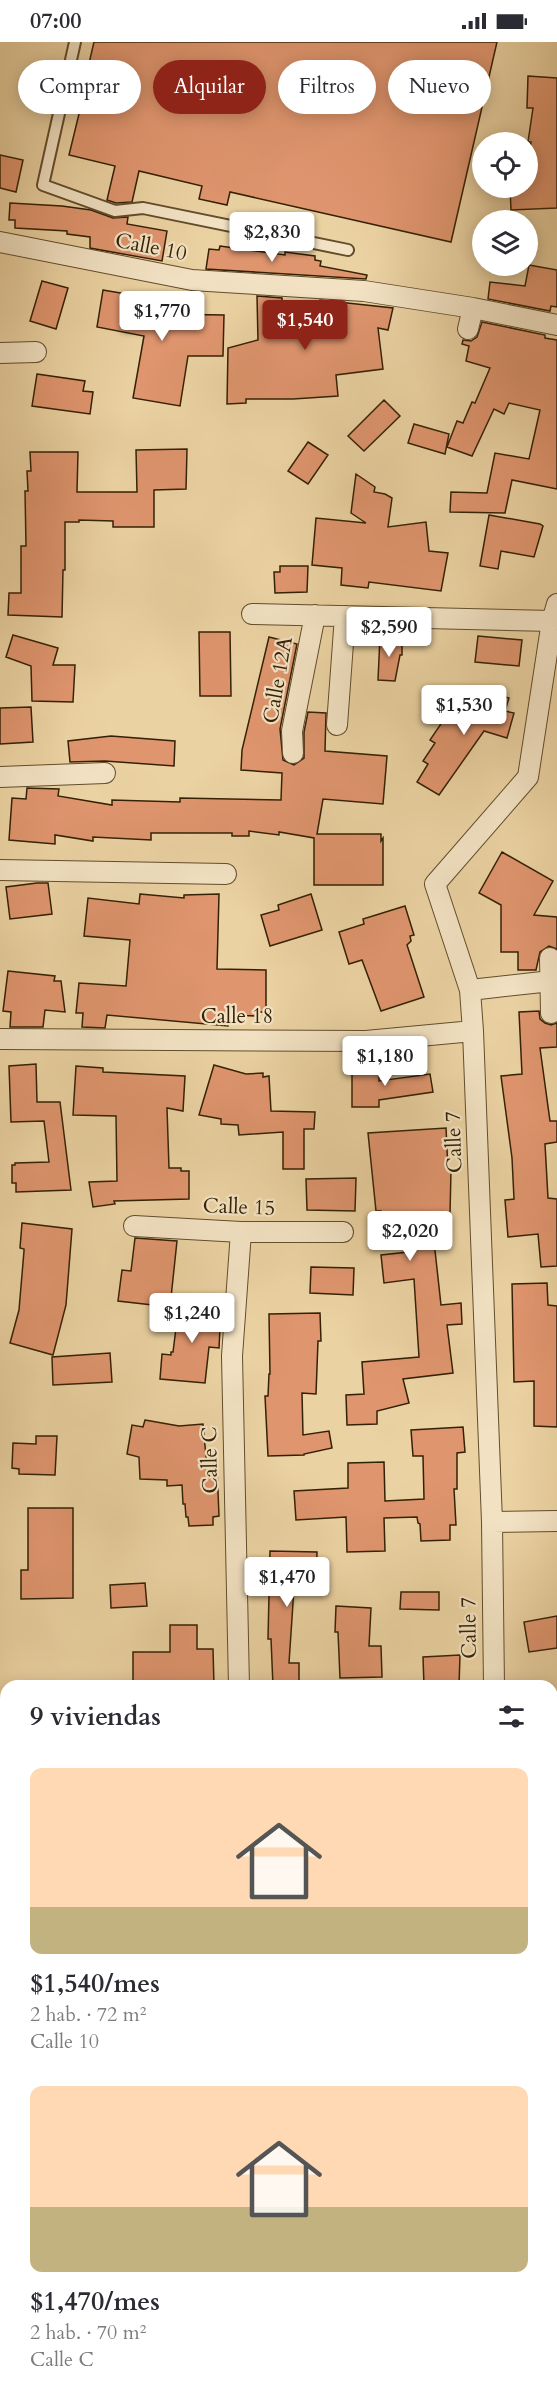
<!DOCTYPE html>
<html lang="es">
<head>
<meta charset="utf-8">
<style>
  body { margin:0; font-family:Cardo,serif; background:#f7f7f7; color:#2b2b33; height:100vh; display:flex; flex-direction:column; font-size:22px; white-space:nowrap }
  * { box-sizing:border-box; margin:0 }
  p { font-size:20px; color:#7c7c81 }
  .icon { flex:none; width:33px; height:33px; fill:none; stroke:currentColor; stroke-width:2; stroke-linecap:round; stroke-linejoin:round }
  .map { position:relative; flex:1; overflow:hidden }
  .sheet { position:absolute; left:0px; top:1638px; width:558px; height:722px; display:flex; flex-direction:column; background:#fff; border-radius:18px 18px 0 0; box-shadow:0 3px 15px #0003 }
  .sheet>* { flex:none }
  .banner { position:absolute; left:18px; top:18px; width:522px; height:54px; display:flex; gap:12px }
  .controls { position:absolute; left:472px; top:90px; display:grid; gap:12px }
  .controls a { display:grid; place-items:center; width:66px; height:66px; border-radius:50%; background:#fff; box-shadow:0 3px 15px #0003; font-size:30px }
  .price { position:absolute; translate:-50% -51px; padding:0 14px; border-radius:6px; background:#fff; color:#222; font-size:20px; line-height:39px; filter:drop-shadow(0 2px 3px #0008) }
  .price::after { content:''; position:absolute; left:50%; top:36px; width:18px; height:14px; margin-left:-9px; background:inherit; clip-path:polygon(0 0,100% 0,50% 100%) }
  .price.active { background:#8f2418; color:#fff }
  ul { padding:0; list-style:none }
  li { display:grid; align-content:center; gap:12px; height:318px; padding:0 30px }
  li span { display:grid; place-items:center; height:186px; border-radius:12px; color:#555 }
  li>.icon { margin-inline-start:auto }
  span .icon { width:108px; height:108px; fill:#fffc; stroke-width:1 }
  li b { font-size:26px }
  h2 { display:flex; justify-content:space-between; align-items:center; height:72px; padding:0 30px; font-size:26px }
  .pill { padding:0 21px; border-radius:27px; background:#fff; box-shadow:0 3px 15px #0003; font-size:21px; line-height:54px }
  .pill.active { background:#8f2418; color:#fff }
  .status { display:flex; justify-content:space-between; align-items:center; height:42px; padding:0 30px; background:#fff; direction:ltr }
  .status svg { height:16px; fill:currentColor }
  .map>svg:first-child { display:block }
  .building { fill:#df956e; stroke:#342105; stroke-width:1.5 }
  .lines { fill:none; stroke-linecap:round; stroke-linejoin:round }
  .lane-casing { stroke:#624d2c; stroke-width:14 }
  .street-casing { stroke:#624d2c; stroke-width:22 }
  .lane { stroke:#f2e2c3; stroke-width:10 }
  .street { stroke:#f2e2c3; stroke-width:20 }
  .labels { text-anchor:middle; dominant-baseline:central; stroke-width:4.5; stroke-linejoin:round; paint-order:stroke }
  .street-label { font-size:21px; fill:#342105; stroke:#f2e2c3 }
</style>
</head>
<body>
<div class="status"><b>07:00</b><svg viewBox="0 0 49 12"><path d="M0 12V9h3v3zM5 12V6h3v6zM10 12V3h3v9zM15 12V0h3v12zM26 1h20v11H26zM47 4h2v5h-2z"/></svg></div>
<div class="map">
<svg width="557" height="2359" viewBox="0 0 557 2359">
  <rect width="100%" height="100%" fill="#ebd2a2"/>
  <filter id="stains"><feTurbulence type="fractalNoise" baseFrequency=".00333" numOctaves="4"/><feColorMatrix values="0 0 0 0 .2 0 0 0 0 .09 0 0 0 0 .02 0 0 0 .5 -.17"/></filter>
  <radialGradient id="worn" r=".72"><stop offset=".6" stop-color="#630" stop-opacity="0"/><stop offset="1" stop-color="#630" stop-opacity=".3"/></radialGradient>
  <path class="building" d="M94,0H497L451,200L230,150L227,163L199,157L202,144L139,129L132,160L116,161L107,158L115,124L69,113L88,35L86,34Z
    M528,34L557,36V166L511,168L510,146H528V118L531,100H528L533,66H527Z
    M0,113L23,118L16,150L0,146Z
    M10,161L62,164L91,168L113,176L128,175L127,182L167,189L162,219L90,206V195L67,192V189L15,186V178H9Z
    M220,204L285,213V210L315,214V218L321,219L320,224L367,233L366,237L206,227L209,207L219,208Z
    M529,223L557,228V265L551,264L550,269L488,257L490,240L525,244Z
    M42,239L68,246L56,287L30,279Z
    M103,248L162,258L160,272L224,273L223,314H188L180,364L133,356L144,294L97,285Z
    M257,254L282,256L283,279L319,277L320,258L393,266L388,288L378,286L383,327L336,333L338,354L293,357H246V361L227,362L228,306L258,298Z
    M482,280L545,293V296L557,298V447L512,438L505,471L450,470L451,450L487,451L495,411L529,417L540,368L509,361L504,372L494,367L472,414L447,405L457,379L463,381L472,360L475,361L490,326L466,319L469,304L462,302L463,298L471,299L477,295Z
    M37,332L85,339L83,349L93,350L90,372L32,364Z
    M384,358L400,374L364,409L348,394Z
    M414,382L449,392L445,412L408,401Z
    M308,400L328,413L308,442L288,429Z
    M187,407L186,447L154,448V485H113V479L79,478V480H65V528H63L62,575L8,573L9,551H21V504H26L25,449H28L27,429H31L30,410H78L77,450H137L136,408Z
    M356,432L375,445L374,450L385,452L392,456L388,485L426,480L429,509L448,511L441,549L369,540L368,546L341,543L342,526L312,523L316,476L366,481L351,471Z
    M489,473L540,482L543,484L534,515L501,509L498,527L480,524Z
    M280,524H308L307,550L275,551L274,530H280Z
    M199,590H230L231,654H200Z
    M13,593L58,606L53,623H75L73,660L32,659L31,624L6,615Z
    M478,594L522,598L519,624L475,620Z
    M269,595L297,602L280,687L283,718L294,723L304,716V690L308,670L326,671L325,709L387,714L383,762L323,757L317,792H381V799L383,796V843H314V796L279,790V793L249,789V794H232V791H151V798L93,795V799L55,793V802L9,798L12,756L26,757L27,746L59,747L58,754L112,763V758L180,760V756L281,758L282,731L241,728L242,708Z
    M380,595L402,597V613H400L395,639L378,638Z
    M472,646L509,656L505,669L514,671L507,696L484,689L439,753L417,740L428,722L423,719L435,701L430,698L451,667L466,671Z
    M31,665L33,700L0,702V666Z
    M111,694L175,699L174,724L105,719L70,720L68,699Z
    M502,810L553,839L534,873L557,875V907L549,904L540,910L536,928H518V910H501V863L479,851Z
    M37,841H48L52,872L10,877L6,845Z
    M140,852L184,856V853L219,852L217,927L266,928V970H259V974L229,973L228,984L107,973L105,986L82,985L83,971H76L79,941L126,944L130,898L84,894L88,856L139,862Z
    M311,852L322,888L270,904L261,873L279,868L278,863Z
    M405,864L414,893L410,894L411,899L407,903L424,955L381,969L362,918L349,922L339,890L364,882L363,877Z
    M8,929L55,934L54,939H61L65,970L45,968L43,985H10L11,970L3,969Z
    M539,969L540,977L545,981L551,983L557,981V1005L540,1006L550,1079H557V1100L545,1102L548,1156L557,1157V1224L541,1225L538,1192L508,1195L505,1158L514,1157L512,1116L501,1034L522,1032L519,970Z
    M36,1022L37,1060H60L71,1148L16,1150V1141H12V1123H15V1121L49,1120L44,1079L11,1080L9,1024Z
    M214,1023L246,1032L263,1031V1035L269,1034L271,1069L315,1070L314,1087H304V1127H283V1090L239,1093L238,1083L221,1082V1077L199,1073Z
    M76,1024L103,1026V1030L185,1034L183,1069L167,1066L169,1126H181V1129H189V1157L114,1159L115,1162L93,1165L89,1140L117,1139L116,1074L73,1073Z
    M352,1026H379V1039L430,1032L433,1050L379,1058V1065H352Z
    M446,1086L448,1128H451L450,1172H431L441,1263L461,1261L462,1282L447,1283L453,1331L403,1337L409,1361L377,1369V1382L347,1383L346,1353L364,1352L362,1320L419,1315L414,1237L384,1241L381,1213L408,1210L403,1172H381V1169H376L368,1091Z
    M356,1136L355,1169L307,1168L306,1137Z
    M22,1181L72,1187L66,1263L53,1313L10,1301L19,1268L24,1209V1207L20,1206Z
    M135,1196L177,1199L170,1265L118,1259L122,1228L131,1229Z
    M311,1225L354,1226L353,1253L310,1251Z
    M547,1241L548,1263L557,1264V1385L534,1384V1339L514,1340L512,1242Z
    M179,1262L221,1267L219,1306L209,1305L205,1341L160,1337L162,1312L171,1313V1310H173Z
    M320,1271L321,1299H318L316,1352L302,1351L303,1393L329,1389L332,1406L304,1412V1413L268,1414L265,1354H268L269,1332H270L269,1272Z
    M110,1311L112,1340L53,1343L52,1315Z
    M145,1378L179,1384L203,1382L207,1425H217L219,1474L213,1475V1483L189,1484L188,1475H186L185,1462H183L182,1443L167,1444V1438L140,1437L139,1415L127,1412L132,1383L143,1385Z
    M463,1385L465,1410L457,1411V1447H454L456,1483H450V1498L421,1499L420,1482L418,1481L417,1475L384,1476L385,1509L347,1510L346,1475L296,1478L294,1449L348,1446V1421L384,1420L385,1459L424,1457L423,1414H413L411,1388Z
    M36,1394H57L55,1433L19,1432V1427L12,1426L13,1401L36,1402Z
    M28,1466H73V1556L21,1557V1528H28Z
    M270,1509L317,1510L316,1545L294,1546L289,1621H299V1644H273L271,1597H268Z
    M145,1541L147,1564L111,1566L110,1543Z
    M401,1550H439V1568L400,1567Z
    M336,1564L371,1566L369,1604H381L382,1635L340,1636L338,1590H335Z
    M557,1574V1606L529,1610L524,1580Z
    M170,1583H197V1607H213L214,1644H133V1610H170Z
    M460,1613L459,1644H424L423,1615Z"/>
  <g class="lines">
    <defs>
      <path id="lane" d="M75,0L43,143L115,169L143,166L348,208"/>
      <path id="street" d="M0,200L192,238L364,249L473,266L557,283
        M468,287L473,266
        M0,311L36,310
        M252,572L552,579
        M337,683L345,574
        M293,711L292,689L315,573
        M0,735L105,731
        M0,828L226,832
        M550,916L551,971
        M470,948L551,939
        M0,997L366,999L473,989
        M134,1184L241,1190H343
        M492,1480L557,1479
        M239,1644L232,1314L241,1190
        M494,1644L492,1480L473,989L470,948L435,842L528,735L552,579L557,562
        M0,1682H6
        M552,1787H557
        M552,1990H557
        M0,2104H6
        M552,2258L557,2343
        M267,2354L269,2359
        M392,2354L393,2359"/>
    </defs>
    <use href="#lane" class="lane-casing"/>
    <use href="#street" class="street-casing"/>
    <use href="#lane" class="lane"/>
    <use href="#street" class="street"/>
  </g>
  <g class="labels">
    <g class="street-label">
      <text transform="translate(151 205) rotate(11)">Calle 10</text>
      <text transform="translate(278 638) rotate(-80)">Calle 12A</text>
      <text x="237" y="974">Calle 18</text>
      <text transform="translate(454 1100) rotate(-92)">Calle 7</text>
      <text transform="translate(239 1165) rotate(2)">Calle 15</text>
      <text transform="translate(210 1418) rotate(-91)">Calle C</text>
      <text transform="translate(469 1586) rotate(-91)">Calle 7</text>
    </g>
  </g>
  <rect width="100%" height="100%" filter="url(#stains)"/>
  <rect width="100%" height="100%" fill="url(#worn)"/>
</svg>
<div class="controls">
<a><svg class="icon" aria-label="locate" viewBox="0 0 24 24"><circle cx="12" cy="12" r="6"/><path d="M12 2v4M12 18v4M2 12h4M18 12h4"/></svg></a>
<a><svg class="icon" aria-label="layers" viewBox="0 0 24 24"><path d="M12 4l9 5-9 5-9-5zM3 14l9 5 9-5"/></svg></a>
</div>
<b class="price" style="left:272px;top:221px">$2,830</b>
<b class="price" style="left:162px;top:300px">$1,770</b>
<b class="price active" style="left:305px;top:309px">$1,540</b>
<b class="price" style="left:389px;top:616px">$2,590</b>
<b class="price" style="left:464px;top:694px">$1,530</b>
<b class="price" style="left:385px;top:1045px">$1,180</b>
<b class="price" style="left:410px;top:1220px">$2,020</b>
<b class="price" style="left:192px;top:1302px">$1,240</b>
<b class="price" style="left:287px;top:1566px">$1,470</b>
<div class="banner">
<a class="pill">Comprar</a>
<a class="pill active">Alquilar</a>
<a class="pill">Filtros</a>
<a class="pill">Nuevo</a>
</div>
<section class="sheet">
<h2>9 viviendas<svg class="icon" aria-label="filters" viewBox="0 0 24 24"><path d="M4 7h16M4 17h16"/><circle cx="9" cy="7" r="2"/><circle cx="15" cy="17" r="2"/></svg></h2>
<ul>
<li><span style="background:linear-gradient(#ffd9b3 75%,#c2b280 0)"><svg class="icon" aria-label="home" viewBox="0 0 24 24"><path d="M3 11l9-7 9 7M6 9v11h12V9"/></svg></span><div><b>$1,540/mes</b><p>2 hab. · 72 m²</p><p>Calle 10</p></div></li>
<li><span style="background:linear-gradient(#ffd9b3 65%,#c2b280 0)"><svg class="icon" aria-label="home" viewBox="0 0 24 24"><path d="M3 11l9-7 9 7M6 9v11h12V9"/></svg></span><div><b>$1,470/mes</b><p>2 hab. · 70 m²</p><p>Calle C</p></div></li>
</ul>
</section>
</div>
</body>
</html>
